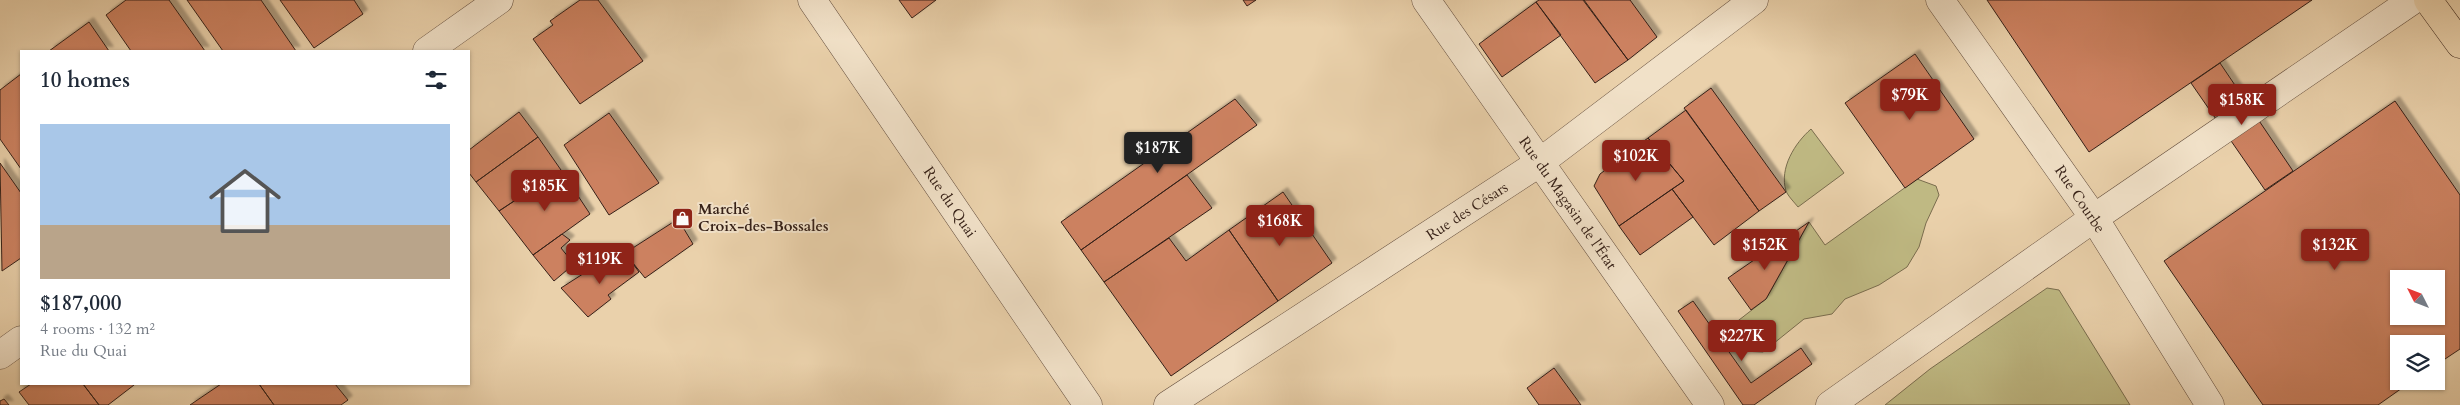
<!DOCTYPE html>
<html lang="en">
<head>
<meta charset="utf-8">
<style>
  body { margin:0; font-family:Cardo,serif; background:#f2f2f3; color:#1f2937; height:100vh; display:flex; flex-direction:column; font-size:19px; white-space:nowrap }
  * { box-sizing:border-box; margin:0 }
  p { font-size:16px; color:#747a83 }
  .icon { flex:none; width:28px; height:28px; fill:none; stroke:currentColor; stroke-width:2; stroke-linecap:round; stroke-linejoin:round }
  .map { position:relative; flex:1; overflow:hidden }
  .sheet { position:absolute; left:20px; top:50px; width:450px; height:335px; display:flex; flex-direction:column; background:#fff; border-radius:0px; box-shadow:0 1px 4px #0004 }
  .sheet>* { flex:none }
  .needle { width:32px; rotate:312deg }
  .controls { position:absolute; left:2390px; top:270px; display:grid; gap:10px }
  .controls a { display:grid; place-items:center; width:55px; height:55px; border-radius:0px; background:#fff; box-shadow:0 1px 4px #0004; font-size:25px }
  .price { position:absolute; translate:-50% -42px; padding:0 11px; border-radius:5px; background:#8f2418; color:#fff; font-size:16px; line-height:32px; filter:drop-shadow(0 1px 2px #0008) }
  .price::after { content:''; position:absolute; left:50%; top:30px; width:15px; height:11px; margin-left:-8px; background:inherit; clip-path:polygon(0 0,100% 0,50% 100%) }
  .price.selected { background:#222; color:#fff }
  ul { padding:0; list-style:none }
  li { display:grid; align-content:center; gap:10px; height:265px; padding:0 20px }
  li span { display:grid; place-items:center; height:155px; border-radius:0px; color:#555 }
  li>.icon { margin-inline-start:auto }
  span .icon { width:90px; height:90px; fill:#fffc; stroke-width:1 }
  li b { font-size:21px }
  h2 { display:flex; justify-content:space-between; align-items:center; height:60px; padding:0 20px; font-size:21px }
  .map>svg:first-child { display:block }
  .green { fill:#bfb983; stroke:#7a6d4e }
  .building { fill:#cc8161; stroke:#362118; fill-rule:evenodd; filter:url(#shadow) }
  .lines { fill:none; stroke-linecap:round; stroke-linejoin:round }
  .pedestrian-casing { stroke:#634d3d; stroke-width:29 }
  .minor-casing { stroke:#634d3d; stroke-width:29 }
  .tertiary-casing { stroke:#634d3d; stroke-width:29 }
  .primary-casing { stroke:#362118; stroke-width:29 }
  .pedestrian { stroke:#f1e1c8; stroke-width:28 }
  .minor { stroke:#f1e1c8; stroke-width:28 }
  .tertiary { stroke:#f1e1c8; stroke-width:28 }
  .primary { stroke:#ead1ab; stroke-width:28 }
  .labels { text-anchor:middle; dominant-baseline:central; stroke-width:4; stroke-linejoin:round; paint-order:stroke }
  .street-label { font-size:15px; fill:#362118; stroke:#f1e1c8 }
  .poi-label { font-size:15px; font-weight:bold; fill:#362118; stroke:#f1e1c8; text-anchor:start }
</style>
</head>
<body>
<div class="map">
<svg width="2460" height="405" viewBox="0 0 2460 405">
  <defs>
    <filter id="shadow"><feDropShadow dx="4.5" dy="-4.5" stdDeviation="1" flood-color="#0004"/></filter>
  </defs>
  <rect width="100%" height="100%" fill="#ead1ab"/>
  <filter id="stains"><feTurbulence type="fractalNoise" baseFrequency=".004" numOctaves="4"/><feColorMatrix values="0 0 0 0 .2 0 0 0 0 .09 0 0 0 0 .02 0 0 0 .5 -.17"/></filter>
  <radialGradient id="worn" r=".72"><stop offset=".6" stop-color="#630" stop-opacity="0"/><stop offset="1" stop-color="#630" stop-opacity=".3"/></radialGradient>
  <path class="green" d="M1811,129L1844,173L1798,207C1794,202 1788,196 1786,191C1779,168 1795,143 1811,129Z
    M1917,179L1936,186L1939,195L1926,223L1919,247L1907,267L1879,285L1845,299L1832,314L1804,319L1763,352L1741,351L1729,335L1730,327L1766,299L1809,222L1825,245Z
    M2047,288L2059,290L2130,405H1885L1930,369Z"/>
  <path class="building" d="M126,0H169L205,51H131L106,15Z
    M187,0H261L296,51H223Z
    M280,0H354L363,14L314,48Z
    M580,0H598L643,61L580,104L533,39L553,25L550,21Z
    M899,0H936L912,18Z
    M1243,0H1256L1247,6Z
    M1539,0H1583L1628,60L1595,83L1536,2Z
    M1584,0H1630L1657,37L1628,60Z
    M1987,0H2312L2089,152Z
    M1536,2L1561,35L1502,77L1479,44Z
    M89,22L109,51H49Z
    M1915,54L1974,139L1905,188L1845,103Z
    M2220,63L2293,171L2265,190L2191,83Z
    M21,74V169L0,139V90Z
    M1711,88L1786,192L1759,211L1684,108Z
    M1235,99L1257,125L1081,250L1061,222Z
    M2395,101L2460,195V349L2436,365V344H2399V381H2412L2378,405H2263L2164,261ZM2399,279H2436V316H2399Z
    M1686,110L1759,211L1714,245L1672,189L1684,181L1648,138Z
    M519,112L538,137L476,182L469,173V150Z
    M609,113L659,183L609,215L564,145Z
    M538,137L561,170L499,211L476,182Z
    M1648,138L1684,181L1619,226L1594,186L1600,174Z
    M0,163L21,193V258L2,271Z
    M561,170L590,214L533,255L499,211Z
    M1187,175L1212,208L1104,282L1081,250Z
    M1672,189L1693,217L1640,255L1619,226Z
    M1283,192L1332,263L1278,301L1229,230Z
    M678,219L693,244L645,278L625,253Z
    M1809,222L1766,299L1751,310L1728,278Z
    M1229,230L1278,301L1171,376L1104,282L1169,238L1186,261Z
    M562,234L570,240L561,248L574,264L554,281L533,255Z
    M625,253L639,272L608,295L611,299L588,317L561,288L589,270L594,275Z
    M1693,301L1751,383L1801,348L1812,364L1754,405H1743L1678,311Z
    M1554,368L1581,405H1539L1527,388Z
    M31,384H83L99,405H29L19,392Z
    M83,384H133L134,385L108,405H99Z
    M221,384H259L274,405H190Z
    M259,384H335L348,400L341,405H274Z
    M4,399L9,405H0V401Z"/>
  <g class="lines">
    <defs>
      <path id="pedestrian" d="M2094,218L2413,0"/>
      <path id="minor" d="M1426,0L1710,405
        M1940,0L2094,218L2210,405
        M427,51L499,0
        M0,355L21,340
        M1168,405L1539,163L1754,0
        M1830,405L2094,218"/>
      <path id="tertiary" d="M812,0L1088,405"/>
      <path id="primary" d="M2428,0L2460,44"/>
    </defs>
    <use href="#pedestrian" class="pedestrian-casing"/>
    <use href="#minor" class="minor-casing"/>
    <use href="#tertiary" class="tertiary-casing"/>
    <use href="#primary" class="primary-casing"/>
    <use href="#pedestrian" class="pedestrian"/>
    <use href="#minor" class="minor"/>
    <use href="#tertiary" class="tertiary"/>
    <use href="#primary" class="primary"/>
  </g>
  <defs>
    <symbol id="shop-square" viewBox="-11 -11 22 22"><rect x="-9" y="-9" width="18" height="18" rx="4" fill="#8f2418" stroke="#f1e1c8"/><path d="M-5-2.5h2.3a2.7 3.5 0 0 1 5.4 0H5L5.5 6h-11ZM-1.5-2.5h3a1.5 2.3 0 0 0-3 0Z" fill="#fff"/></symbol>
  </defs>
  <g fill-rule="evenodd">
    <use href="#shop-square" x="670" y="206" width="25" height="25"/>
  </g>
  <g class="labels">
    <g class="street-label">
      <text transform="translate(2080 199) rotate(56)">Rue Courbe</text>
      <text transform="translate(950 202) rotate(56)">Rue du Quai</text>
      <text transform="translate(1568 203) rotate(55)">Rue du Magasin de l'État</text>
      <text transform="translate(1467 211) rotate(-33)">Rue des Césars</text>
    </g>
    <g class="poi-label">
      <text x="698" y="209">Marché<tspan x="698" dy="17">Croix-des-Bossales</tspan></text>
    </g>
  </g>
  <rect width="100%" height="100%" filter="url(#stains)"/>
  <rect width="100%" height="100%" fill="url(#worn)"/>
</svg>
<div class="controls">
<a><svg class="needle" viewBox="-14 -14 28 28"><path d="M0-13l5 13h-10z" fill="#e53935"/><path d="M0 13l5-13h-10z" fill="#747a83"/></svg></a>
<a><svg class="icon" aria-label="layers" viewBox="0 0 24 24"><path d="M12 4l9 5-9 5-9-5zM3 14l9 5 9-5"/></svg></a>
</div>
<b class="price" style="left:1910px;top:121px">$79K</b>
<b class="price" style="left:2242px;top:126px">$158K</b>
<b class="price selected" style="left:1158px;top:174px">$187K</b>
<b class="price" style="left:1636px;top:182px">$102K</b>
<b class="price" style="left:545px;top:212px">$185K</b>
<b class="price" style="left:1280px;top:247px">$168K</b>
<b class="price" style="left:1765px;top:271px">$152K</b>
<b class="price" style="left:2335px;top:271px">$132K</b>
<b class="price" style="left:600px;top:285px">$119K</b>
<b class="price" style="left:1742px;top:362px">$227K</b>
<section class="sheet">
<h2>10 homes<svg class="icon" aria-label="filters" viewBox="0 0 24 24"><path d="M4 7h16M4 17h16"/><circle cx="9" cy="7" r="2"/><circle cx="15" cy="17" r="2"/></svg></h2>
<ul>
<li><span style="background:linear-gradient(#a9c7e8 65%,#b9a48a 0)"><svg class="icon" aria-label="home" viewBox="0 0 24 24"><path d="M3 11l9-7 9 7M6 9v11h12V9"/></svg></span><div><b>$187,000</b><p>4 rooms · 132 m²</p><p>Rue du Quai</p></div></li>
</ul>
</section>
</div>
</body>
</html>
